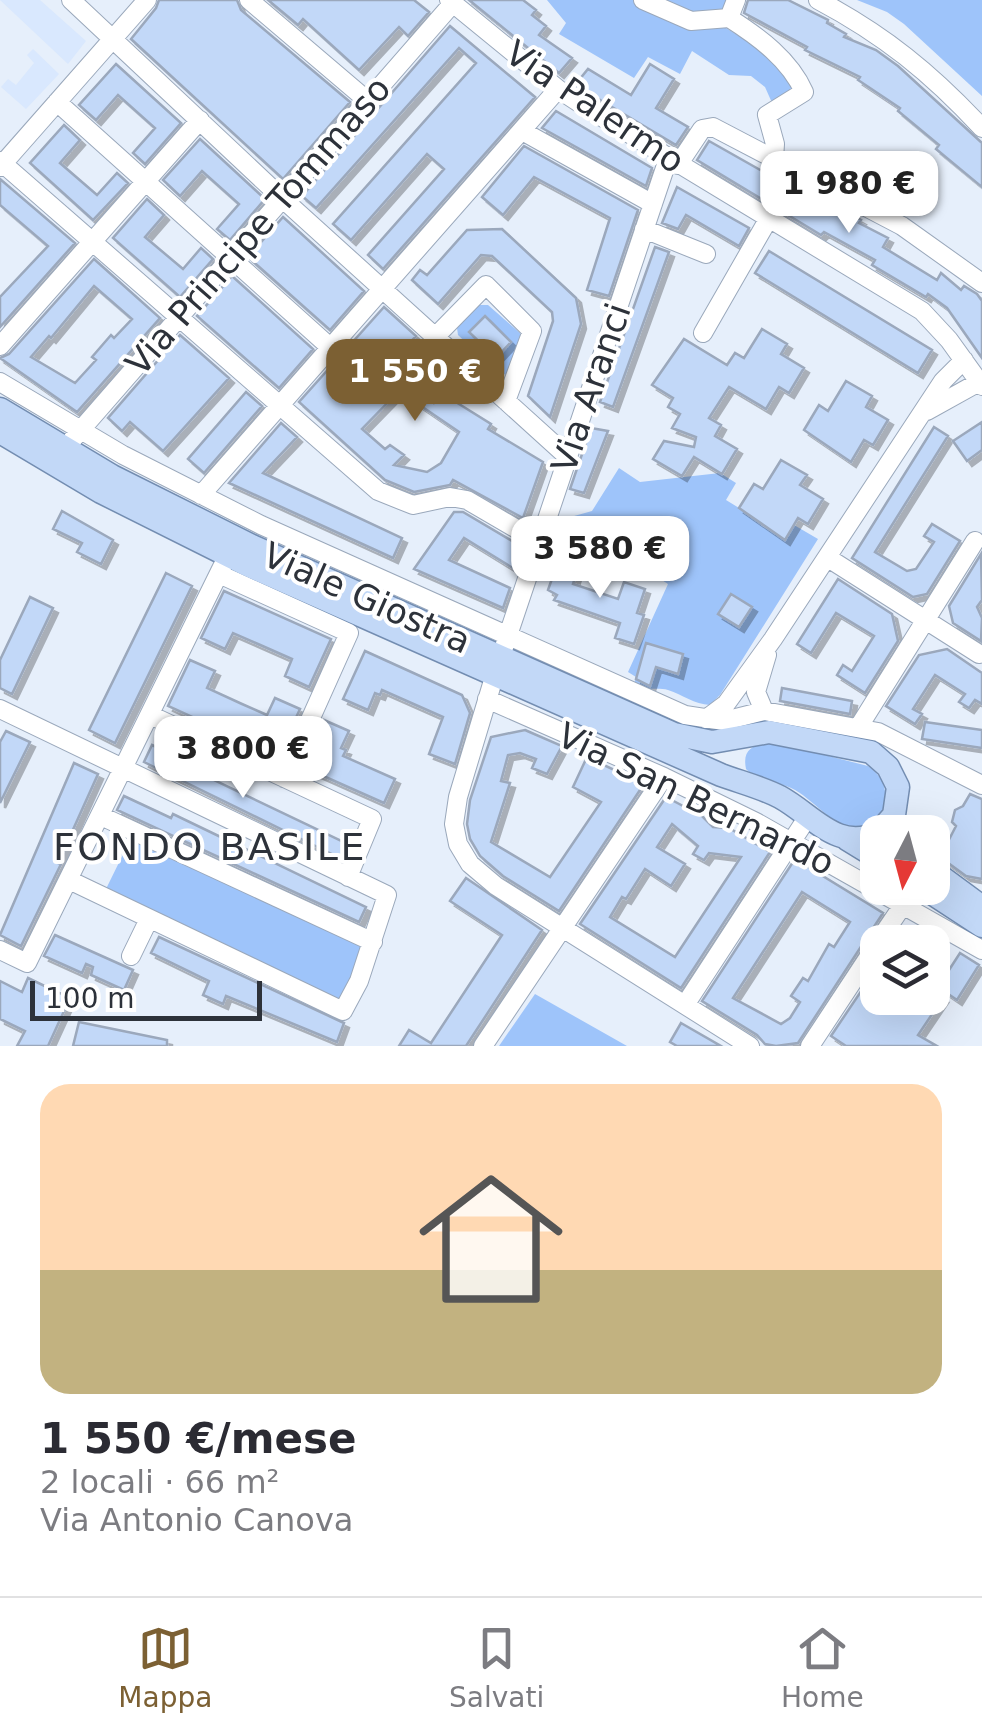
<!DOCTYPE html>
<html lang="it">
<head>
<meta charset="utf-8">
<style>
  body { margin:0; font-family:"DejaVu Sans",sans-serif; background:#f7f7f7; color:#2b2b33; height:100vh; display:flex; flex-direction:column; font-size:38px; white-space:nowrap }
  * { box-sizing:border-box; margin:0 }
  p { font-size:32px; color:#7c7c81 }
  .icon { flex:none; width:55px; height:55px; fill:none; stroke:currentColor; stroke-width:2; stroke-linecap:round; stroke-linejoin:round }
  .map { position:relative; height:1046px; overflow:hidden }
  .panel { display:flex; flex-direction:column; background:#fff; flex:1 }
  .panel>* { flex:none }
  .needle { width:65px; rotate:186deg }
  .buttons { position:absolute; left:860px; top:815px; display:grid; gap:20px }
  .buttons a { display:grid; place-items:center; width:90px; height:90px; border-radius:20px; background:#fff; box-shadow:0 10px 40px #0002; font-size:50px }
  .scale { position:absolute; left:30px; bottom:25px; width:232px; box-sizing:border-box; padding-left:10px; border:5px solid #2d323a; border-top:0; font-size:28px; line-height:35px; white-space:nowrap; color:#2d323a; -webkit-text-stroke:8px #fff; paint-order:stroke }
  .price { position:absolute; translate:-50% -85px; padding:0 22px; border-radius:20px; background:#fff; color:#222; font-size:32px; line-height:65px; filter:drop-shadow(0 2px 5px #0008) }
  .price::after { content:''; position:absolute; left:50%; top:60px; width:30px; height:22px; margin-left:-15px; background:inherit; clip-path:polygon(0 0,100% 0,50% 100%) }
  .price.on { background:#7c6033; color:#fff }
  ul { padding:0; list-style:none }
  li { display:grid; align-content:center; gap:20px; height:530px; padding:0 40px }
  li span { display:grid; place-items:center; height:310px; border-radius:30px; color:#555 }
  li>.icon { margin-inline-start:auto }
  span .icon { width:180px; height:180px; fill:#fffc; stroke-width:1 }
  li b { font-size:42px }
  .dock { display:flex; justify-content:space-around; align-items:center; height:140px; border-top:2px solid #e1e1e2; background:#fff; font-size:28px; color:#7c7c81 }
  .dock a { display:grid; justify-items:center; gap:5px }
  .dock .on { color:#7c6033 }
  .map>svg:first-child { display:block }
  .built { fill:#d9e8fe }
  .green { fill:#9ec4fa }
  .building { fill:#c2d8f8; stroke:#9ba8bc; stroke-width:2.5; fill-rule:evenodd; filter:url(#shadow) }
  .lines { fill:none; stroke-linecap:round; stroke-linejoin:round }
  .minor-casing { stroke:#9aa8bb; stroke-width:20 }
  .major-casing { stroke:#738db1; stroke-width:25 }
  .minor { stroke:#fff; stroke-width:18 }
  .major { stroke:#c2d8f7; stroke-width:22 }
  .labels { text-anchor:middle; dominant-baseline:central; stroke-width:8; stroke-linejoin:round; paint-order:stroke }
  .street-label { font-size:35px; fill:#2d323a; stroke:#fff }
  .neighbourhood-label { font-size:38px; letter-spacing:2.5px; fill:#2d323a; stroke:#fff }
</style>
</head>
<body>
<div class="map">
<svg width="982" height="1046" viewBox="0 0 982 1046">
  <defs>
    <filter id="shadow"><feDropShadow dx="5" dy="5" stdDeviation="0" flood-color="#0004"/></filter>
  </defs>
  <rect width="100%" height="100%" fill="#e6effb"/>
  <path class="built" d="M0,0H40L86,41L68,64Z
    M33,49L59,74L26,109L1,87L8,79L16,85L34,63L27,55Z"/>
  <path class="green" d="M547,0H729L719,24L773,56L800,91L773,105L765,87L751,76L729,75L692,51L680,74L648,57L634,78L559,34L566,23Z
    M857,0H982V96L904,24L887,12Z
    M478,305H488L520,333L521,341L507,374L500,375L458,335L457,328Z
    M619,468L640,482L720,473L736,483L726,500L762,522L761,525L785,540L794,525L818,539L720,695L710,705C694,704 683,695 668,690C657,687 646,691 633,687L636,677L628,672L668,584L567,518L592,511Z
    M769,741L868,766C886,778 890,796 880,816C847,851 820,801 791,788C776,781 758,782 746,769C742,749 753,746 769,741Z
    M131,838L365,944L339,1004L105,891Z
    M535,994L627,1046H499Z"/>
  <path class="building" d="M159,0H237L241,10L350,102L283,179L131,39L156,8Z
    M268,0H414L429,12L408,36L399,27L359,70L303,19L298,25Z
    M469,0H523L536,10L532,15L546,26L539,35L572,58L559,73Z
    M748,0H788L828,20L827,23L846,34L844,37L876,50L898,66L982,143V187L936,149L939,145L898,111L900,108L858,80L860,77L805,50L807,47L744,13Z
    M450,26L535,97L383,269L368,255L444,169L427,154L351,240L333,224L476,63L459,48L316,208L302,196Z
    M116,64L181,123L145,164L133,153L155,128L118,95L96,120L79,105Z
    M650,64L674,79L656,108L688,127L676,145L575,85L588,69L631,95Z
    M556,111L652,168L646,186L542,128Z
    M64,125L80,140L60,163L97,195L117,173L128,183L93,220L30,163Z
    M200,139L265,199L230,240L217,229L239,204L202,171L180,196L163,180Z
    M709,141L792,188L795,184L861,220L859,223L888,238L883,247L937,280L941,273L961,290L964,286L977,294L982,301V358L947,308L928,294L926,297L872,265L875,260L824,232L821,235L697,160Z
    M524,146L638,210L609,296L587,290L610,218L534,177L503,215L482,197Z
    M0,179L75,243L0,327V297L48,246L0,205Z
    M677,187L749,228L739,246L686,215L678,229L662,223Z
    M147,199L164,215L145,237L183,269L201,248L213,259L180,297L113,238Z
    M283,217L364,291L330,330L248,257Z
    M502,229L576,298L581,324L550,417L528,396L553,321L552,312L492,256L481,255L438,304L412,280L420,270L427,275L467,230Z
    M655,247L669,252L613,407L600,402Z
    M769,251L932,350L918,373L755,273Z
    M94,259L160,318L77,412L0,358L9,354ZM94,286L132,319L114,338L111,335L92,357L96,360L75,383L31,357L49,336L51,338Z
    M232,276L313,349L279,388L197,316Z
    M384,307L416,336L393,361L426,383L434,403L451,399L491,424L488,429L543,462L523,518L453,480L450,485L414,492L385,480L299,402ZM399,391L459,432L441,463L427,472L394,465L404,455L390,445L385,449L362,429Z
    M485,316L511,342L496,358L469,332Z
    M762,329L787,344L781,354L804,368L789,393L779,387L766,409L729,387L709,418L721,425L715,436L737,449L722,474L694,457L682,476L653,459L664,441L694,447L696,437L672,428L680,414L668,407L673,398L652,385L684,339L727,365L735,353L744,358Z
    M180,335L229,378L163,451L130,422L122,431L108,418Z
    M846,381L872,396L866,407L888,420L873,445L864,440L851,462L804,430L819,405L828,411Z
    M246,392L262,406L204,473L188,459Z
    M982,422V450L967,461L953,441Z
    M281,423L297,437L263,473L402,538L393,558L229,483Z
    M934,427L948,436L875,552L907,571L916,569L934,542L924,536L932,524L960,541L927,594L913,597L852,558Z
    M591,428L608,431L584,493L570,489Z
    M781,460L807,475L800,485L823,499L808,524L798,518L785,540L739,508L754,484L763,489Z
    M62,511L113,540L101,564L77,552L82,543L53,529Z
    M454,512H463L524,548L516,570L464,538L449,560L510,588L503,608L414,569Z
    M981,554L982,600L977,607L982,618L981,641L953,623L949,606Z
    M559,559L579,566L573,584L618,599L624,582L645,589L637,613L644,615L634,644L615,638L620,623L554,600L557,595L548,590Z
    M166,573L192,586L115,743L89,730Z
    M838,579L892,614L898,641L865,693L837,675L843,665L852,671L874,636L836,613L811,653L797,644Z
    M224,591L331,639L309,687L285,676L292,659L258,644L233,633L225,649L201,638Z
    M731,594L752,607L739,627L718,614Z
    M30,597L53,608L12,694L0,688V660Z
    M646,643L683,654L678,674L656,667L650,686L636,679Z
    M947,649L982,673V704L975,700L969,708L959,702L965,694L935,675L913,709L922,714L915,724L886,706L919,655Z
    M365,651L462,695L470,713L455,764L429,754L443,717L382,690L380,695L375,693L368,710L343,699Z
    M190,660L215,671L207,688L242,704L267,715L275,698L300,709L278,756L168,706Z
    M782,688L852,701L850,714L780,701Z
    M324,720L349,731L341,748L346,750L343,756L395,779L384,803L303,767Z
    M925,722L982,730V748L922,739Z
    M525,730L562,746L547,774L532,768L536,759L520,753L508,755L501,781L510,783L491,842L550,877L601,802L573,787L587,757L644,784L559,911L503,876L480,856L470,839L467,824L470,800L491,737Z
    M6,731L30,742L0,803V742Z
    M152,745L199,767L197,772L348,844L342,859L144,762Z
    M74,763L98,774L58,863L61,864L21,946L0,935Z
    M970,794L982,799V879L966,876L940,857L956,826L952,822L955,810L963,806Z
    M124,796L171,818L173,814L366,907L359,922L117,810Z
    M666,797L702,816L713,827L729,828L770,852L681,988L580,924ZM672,824L698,846L693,854L704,860L709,853L741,857L675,957L610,917L622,897L626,899L645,869L671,886L685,864L657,847Z
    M795,859L883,913L798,1043L776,1046L765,1044L757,1035L702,1001ZM802,892L850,922L834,947L829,944L808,981L803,978L791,996L800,1002L790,1018L781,1024L733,998Z
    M466,878L542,930L466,1046H399L409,1030L431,1043L502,935L450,901Z
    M55,935L133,970L124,990L91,975L93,967L86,964L82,973L44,956Z
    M159,937L344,1023L337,1042L226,996L223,1004L203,995L209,981L151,953Z
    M960,953L979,965L957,1000L938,987Z
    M878,966V998H943L918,1035L937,1046H846L831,1036Z
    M28,978L70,998L48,1046H17L25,1031L0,1019V981L22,992Z
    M79,1022L167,1040V1046H73Z
    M681,1023L721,1046H677L670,1042Z"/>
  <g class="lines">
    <defs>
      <path id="minor" d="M71,0L284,200L568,457
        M249,0L369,102
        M449,0L558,89L587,108L922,311L949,340L982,386
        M643,0L691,21L729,18
        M736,0L729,18C759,37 790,60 804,92L767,115L775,144L774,159
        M818,0C884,35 931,73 982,128
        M57,102L331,348
        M524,132L653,204
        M668,159L495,674L458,797L454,824L458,844L470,864L496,886L750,1046
        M0,161L378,491L413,505L450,497L467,500L539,542
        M678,165L702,129L713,127L902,226L982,283
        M0,167L147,0
        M644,229L706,254
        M703,333L769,218
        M435,337L486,285L532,331L506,401
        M0,346L200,120
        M0,382L123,455L261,525L685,715L724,721L764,711L878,732L982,785
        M927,411L979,382
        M72,440L453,3
        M201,495L558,89
        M828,558L979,654
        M219,574L349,633L284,778
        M487,699L664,777L756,822L982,950
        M0,709L387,895L359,981L343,1011L69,880
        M764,711L756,692L767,655
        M150,715L372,819L348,877
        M706,719L726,704L773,639L943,381L964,360
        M858,728L975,541
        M101,816L373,942
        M878,942L903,905L904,888
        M0,950L27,963L228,555
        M131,956L149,919
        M685,1005L807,818
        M483,1046L664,777
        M810,1046L878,943"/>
      <path id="major" d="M0,409L112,476L252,546L674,734L712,742L769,732L871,752L888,767L898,787L894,815L879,832
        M0,432L101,492L245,564L721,775C740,782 763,788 780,797C813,815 837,852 878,833
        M847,839L878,858
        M932,870L982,907
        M924,888L982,926"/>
    </defs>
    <use href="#minor" class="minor-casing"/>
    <use href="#major" class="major-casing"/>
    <use href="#minor" class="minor"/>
    <use href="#major" class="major"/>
  </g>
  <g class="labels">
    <g class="street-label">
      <text transform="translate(595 107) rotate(34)">Via Palermo</text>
      <text transform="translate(258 226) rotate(-49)">Via Principe Tommaso</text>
      <text transform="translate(591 388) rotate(-71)">Via Aranci</text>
      <text transform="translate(367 598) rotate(24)">Viale Giostra</text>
      <text transform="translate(696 799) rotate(26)">Via San Bernardo</text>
    </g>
    <g class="neighbourhood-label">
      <text x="210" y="847">FONDO BASILE</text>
    </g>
  </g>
</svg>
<div class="buttons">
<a><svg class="needle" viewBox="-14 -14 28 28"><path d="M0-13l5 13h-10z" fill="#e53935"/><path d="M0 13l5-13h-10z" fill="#7c7c81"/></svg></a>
<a><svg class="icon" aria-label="layers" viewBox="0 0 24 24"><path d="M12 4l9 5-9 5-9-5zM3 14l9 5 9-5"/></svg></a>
</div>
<div class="scale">100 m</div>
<b class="price" style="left:849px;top:236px">1 980 €</b>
<b class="price on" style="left:415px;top:424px">1 550 €</b>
<b class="price" style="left:600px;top:601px">3 580 €</b>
<b class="price" style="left:243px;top:801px">3 800 €</b>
</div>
<section class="panel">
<ul>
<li><span style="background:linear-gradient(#ffd9b3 60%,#c2b280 0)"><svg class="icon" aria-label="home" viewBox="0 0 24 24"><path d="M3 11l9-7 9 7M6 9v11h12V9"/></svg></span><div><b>1 550 €/mese</b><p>2 locali · 66 m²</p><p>Via Antonio Canova</p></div></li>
</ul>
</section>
<nav class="dock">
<a class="on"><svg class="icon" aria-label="map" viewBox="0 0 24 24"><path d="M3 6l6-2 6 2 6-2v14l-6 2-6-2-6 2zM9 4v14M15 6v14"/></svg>Mappa</a>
<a><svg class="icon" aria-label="saved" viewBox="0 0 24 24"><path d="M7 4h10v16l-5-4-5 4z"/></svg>Salvati</a>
<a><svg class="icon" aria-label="home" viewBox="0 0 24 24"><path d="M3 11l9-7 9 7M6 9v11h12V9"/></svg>Home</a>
</nav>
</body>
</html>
